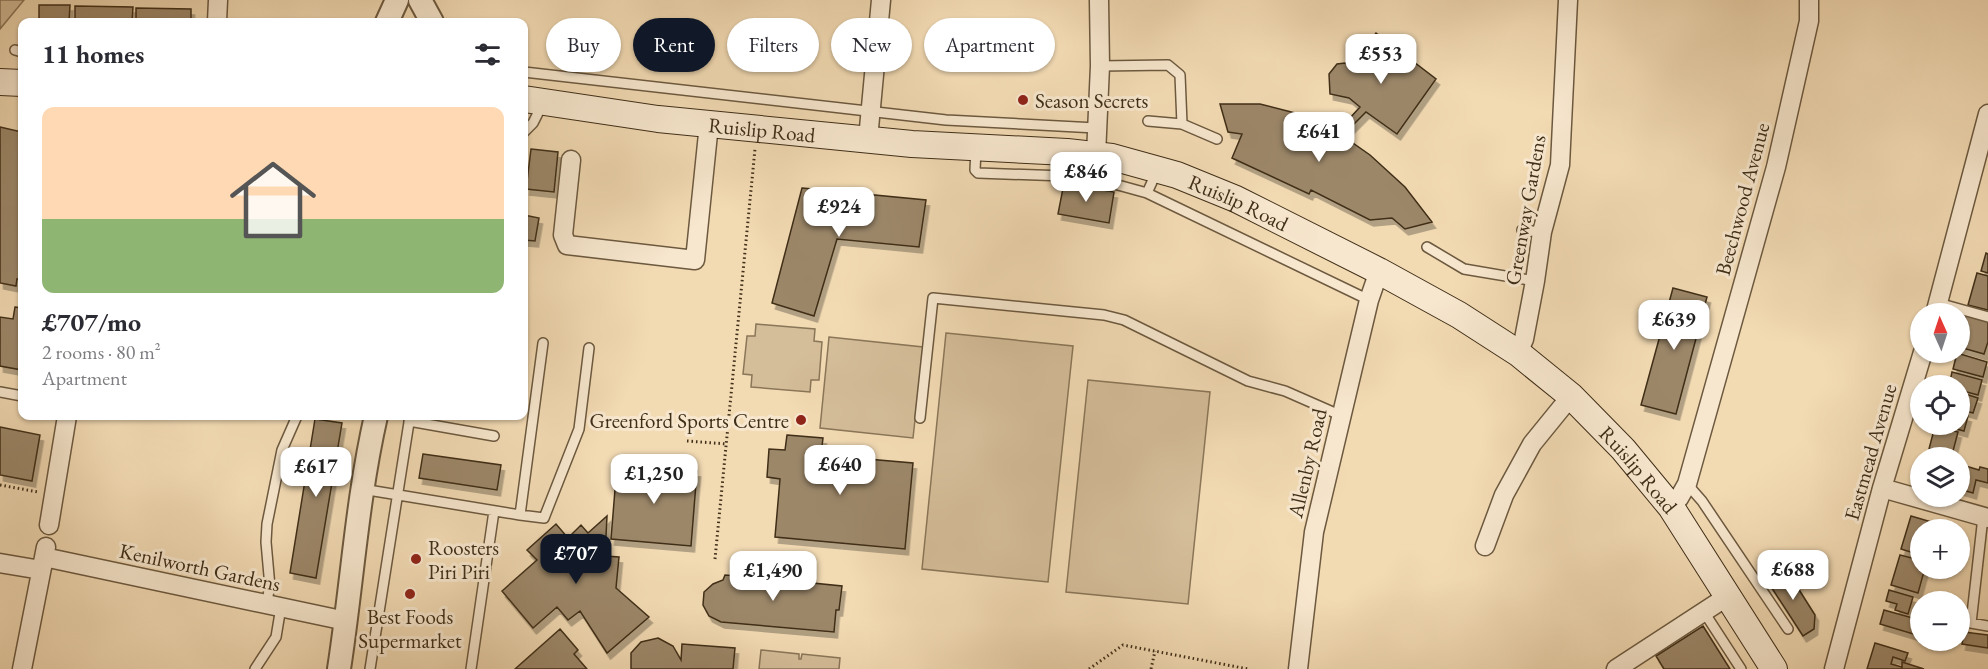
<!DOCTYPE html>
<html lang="en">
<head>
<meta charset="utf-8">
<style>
  body { margin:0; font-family:"EB Garamond",serif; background:#f2f2f3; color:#2b2b33; height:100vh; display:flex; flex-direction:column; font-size:22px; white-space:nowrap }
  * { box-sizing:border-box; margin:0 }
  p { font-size:20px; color:#7c7c81 }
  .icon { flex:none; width:33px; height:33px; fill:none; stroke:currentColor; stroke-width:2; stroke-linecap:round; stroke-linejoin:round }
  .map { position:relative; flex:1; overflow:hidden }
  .side { position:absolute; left:18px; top:18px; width:510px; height:402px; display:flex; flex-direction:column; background:#fff; border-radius:12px; box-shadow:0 2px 4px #0004 }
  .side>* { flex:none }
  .top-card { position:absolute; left:546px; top:18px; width:570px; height:54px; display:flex; gap:12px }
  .needle { width:39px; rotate:357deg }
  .tools { position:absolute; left:1910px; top:303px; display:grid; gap:12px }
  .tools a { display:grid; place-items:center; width:60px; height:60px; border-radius:50%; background:#fff; box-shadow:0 2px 4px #0004; font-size:30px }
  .price { position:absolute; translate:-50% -51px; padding:0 14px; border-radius:12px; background:#fff; color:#222; font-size:20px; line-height:39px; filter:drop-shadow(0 2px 3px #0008) }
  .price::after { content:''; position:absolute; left:50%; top:36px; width:18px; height:14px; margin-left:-9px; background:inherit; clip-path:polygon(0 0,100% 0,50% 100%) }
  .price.active { background:#111827; color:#fff }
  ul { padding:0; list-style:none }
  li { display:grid; align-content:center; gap:12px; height:318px; padding:0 24px }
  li+li { border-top:2px solid #e1e1e2 }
  li span { display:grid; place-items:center; height:186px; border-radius:12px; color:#555 }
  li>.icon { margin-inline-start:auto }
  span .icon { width:108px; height:108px; fill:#fffc; stroke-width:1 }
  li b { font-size:26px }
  h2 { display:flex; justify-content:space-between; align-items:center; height:72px; padding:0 24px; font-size:26px }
  .tag { padding:0 21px; border-radius:27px; background:#fff; box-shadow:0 2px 4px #0004; font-size:21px; line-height:54px }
  .tag.active { background:#111827; color:#fff }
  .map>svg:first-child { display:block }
  .green { fill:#d4bd99; stroke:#8a7658; stroke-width:1.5 }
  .building { fill:#9c8769; stroke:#3f2e18; stroke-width:1.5; filter:url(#shadow) }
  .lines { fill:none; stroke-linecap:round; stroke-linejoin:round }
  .service-casing { stroke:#6c593f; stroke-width:12 }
  .minor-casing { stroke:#6c593f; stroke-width:21 }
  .tertiary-casing { stroke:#6c593f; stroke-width:26 }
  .secondary-casing { stroke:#3f2e18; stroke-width:28 }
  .path { stroke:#3f2e18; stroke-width:3; stroke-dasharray:1.5 3; stroke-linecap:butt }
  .service { stroke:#f7e7ce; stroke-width:9 }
  .minor { stroke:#f7e7ce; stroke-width:18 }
  .tertiary { stroke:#f7e7ce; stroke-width:22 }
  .secondary { stroke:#f7e7ce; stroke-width:26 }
  .poi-dot { fill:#8f2418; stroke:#f7e7ce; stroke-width:2 }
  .labels { text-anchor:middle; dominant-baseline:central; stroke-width:6; stroke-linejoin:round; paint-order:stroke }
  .poi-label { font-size:21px; fill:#3f2e18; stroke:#f7e7ce; text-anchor:start }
  .street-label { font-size:21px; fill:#3f2e18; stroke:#f7e7ce }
</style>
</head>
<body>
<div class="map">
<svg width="1988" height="669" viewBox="0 0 1988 669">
  <defs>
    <filter id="shadow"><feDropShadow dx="3.5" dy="6" stdDeviation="0" flood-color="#0004"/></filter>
  </defs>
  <rect width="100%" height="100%" fill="#f2dab3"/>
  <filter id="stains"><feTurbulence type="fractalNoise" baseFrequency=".00333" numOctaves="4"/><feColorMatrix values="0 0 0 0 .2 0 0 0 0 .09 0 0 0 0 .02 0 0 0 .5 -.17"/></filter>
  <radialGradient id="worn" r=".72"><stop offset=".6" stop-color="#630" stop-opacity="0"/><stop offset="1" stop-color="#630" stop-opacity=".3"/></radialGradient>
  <path class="green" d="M0,0H24L0,29Z
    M756,324L815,329L814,341L822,342L819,380H811L810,392L751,387L752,375L743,374L747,336H755Z
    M946,333L1073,346L1048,582L922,569Z
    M829,337L923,347L913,438L820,428Z
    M1088,380L1210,392L1188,604L1066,592Z
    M761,650L799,654V659H801L802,654L840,658L839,669H759Z"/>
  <path class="building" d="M39,5H70L69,22H39Z
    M75,6L133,7L132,22H75Z
    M136,8L191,9V22H136Z
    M1376,33L1436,79L1397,134L1366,112L1342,136L1337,132L1360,107L1349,98L1330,94L1329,74L1337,64L1345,63L1351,67Z
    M1220,104H1260L1299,114L1337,132L1370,155L1405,187L1432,222L1405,229L1392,218L1370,220L1311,190L1309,194L1232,158L1242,134L1228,132Z
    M0,127L22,132V280L17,279L16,286L0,283Z
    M531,149L558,152L554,192L526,189Z
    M1064,183L1114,192L1109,223L1058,214Z
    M802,188L926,200L919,247L837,239L814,316L772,303Z
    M524,215L539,218L535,241L524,240Z
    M1986,253L1988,254V273L1981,271Z
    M1977,273L1988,276V310L1968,305Z
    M1673,288L1707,297L1676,414L1641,405Z
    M15,307L22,308V370L0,366V317L13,319Z
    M1966,315L1988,321V342L1984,354L1959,347V339Z
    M1957,353L1987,362L1983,377L1953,369Z
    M1952,372L1982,380L1978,395L1959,390V386H1949Z
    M1959,392L1978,398L1973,413L1959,409Z
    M1959,414L1968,416L1964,431L1937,424H1959Z
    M315,419L342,423L316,578L290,573Z
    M1935,426L1958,432L1952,455L1929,449Z
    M0,427L40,435L32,481L0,475Z
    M787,435L823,438L821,455L913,463L905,549L775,537L780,479L767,477L769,449L785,450Z
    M423,454L501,465L497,490L419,478Z
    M1959,464L1979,470L1980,467L1988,469V483L1976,480L1973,493L1959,489Z
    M617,465L697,471L691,546L611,539Z
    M607,516L605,556L619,557L616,588L649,617L607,653L580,611L568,620L557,607L533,628L502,591L537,560L527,550L556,524L568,538L581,525L588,533Z
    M1911,516L1935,523L1933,530H1920V555L1901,549Z
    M1900,555L1920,560V568H1925L1918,593L1891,585Z
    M750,564L764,568L763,578L842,586L839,610H836L834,632L721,622L709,616L703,605L704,592L713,584L723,580L725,575L749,577Z
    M1784,566L1815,615L1814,629L1803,636L1768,582L1777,577L1773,573Z
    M1889,590L1913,597L1908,614L1895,610L1897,604L1886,601Z
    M1884,610L1920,620V636L1880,624Z
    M1703,626L1730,669H1664L1656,656Z
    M560,629L578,650L574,654L587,669H515Z
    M1964,632L1988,635V648L1962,644Z
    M658,638L673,646L681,660L682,644L735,648L733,669H631V653L641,642Z
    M1875,643L1908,653L1905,661L1893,657L1891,664L1902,667V669H1867Z
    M1902,662L1924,669H1902Z"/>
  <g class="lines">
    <defs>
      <path id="service" d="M15,50L22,52
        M1100,66L1168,65L1180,75L1182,124L1217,139
        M524,72L946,120L1096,128
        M1148,121L1182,124
        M524,132L533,123L542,105
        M976,149L975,170L978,173L1065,176L1107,182L1147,193L1157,171
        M1147,193L1369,300
        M1522,230L1542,232
        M1427,247L1464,269L1535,281
        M1938,303L1988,317
        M0,392L22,396
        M920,418L933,298L1104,315L1124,320L1248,381L1285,391L1342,416
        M409,421L494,436
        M1687,484L1702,501L1788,629
        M362,489L520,515L543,343
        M520,515L544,518L579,429L589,348
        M1983,517L1971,623L1988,626
        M266,604L270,587L266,542L267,524L282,450L297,416
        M1704,612L1741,669
        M255,669L276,637L281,607
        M370,669L410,416
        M471,669L494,511"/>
      <path id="minor" d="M217,22L218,0
        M868,139L881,0
        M1096,155L1100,66L1099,0
        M571,160L563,235L567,245L695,260L709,124
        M1935,314L1988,114
        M1518,353L1524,339L1535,281L1542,232L1560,165L1568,0
        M1882,488L1988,518
        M1671,507L1679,498L1687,484L1776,167L1809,21V0
        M49,525L67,416
        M1485,546L1504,495L1532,444L1571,396
        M44,557L346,621
        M0,563L41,570
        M22,669L46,547
        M1298,669L1314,532L1369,300L1379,271
        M1616,669L1728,596
        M1834,669L1882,488L1923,352"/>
      <path id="tertiary" d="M420,0L432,22
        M387,22L397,0
        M339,669C352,585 357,499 376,416"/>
      <g id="secondary">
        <path d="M0,82L22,83"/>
        <path id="s1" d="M524,99L658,119L912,144L1067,152L1112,157L1177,175L1236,199L1379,271L1459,315L1518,353L1571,396L1623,449L1671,507L1774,669"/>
      </g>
    </defs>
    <use href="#service" class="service-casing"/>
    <use href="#minor" class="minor-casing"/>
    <use href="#tertiary" class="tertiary-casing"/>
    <use href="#secondary" class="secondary-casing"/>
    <path class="path" d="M687,441L727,444
      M0,485L38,492
      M715,559L755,149
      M1089,669L1123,645L1248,669
      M1151,669L1155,651"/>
    <use href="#service" class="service"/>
    <use href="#minor" class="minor"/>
    <use href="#tertiary" class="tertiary"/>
    <use href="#secondary" class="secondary"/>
  </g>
  <g class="poi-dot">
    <circle cx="1023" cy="100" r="6"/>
    <circle cx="801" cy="420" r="6"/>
    <circle cx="416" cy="559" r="6"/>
    <circle cx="410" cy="594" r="6"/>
  </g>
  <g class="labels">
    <g class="poi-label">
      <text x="1035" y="100">Season Secrets</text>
      <text x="789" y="420" text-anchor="end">Greenford Sports Centre</text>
      <text x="428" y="547">Roosters<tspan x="428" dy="24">Piri Piri</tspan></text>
      <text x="410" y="616" text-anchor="middle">Best Foods<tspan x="410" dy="24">Supermarket</tspan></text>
    </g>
    <g class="street-label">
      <text stroke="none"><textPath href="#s1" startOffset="240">Ruislip Road</textPath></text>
      <text transform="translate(1742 199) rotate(-75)">Beechwood Avenue</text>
      <text stroke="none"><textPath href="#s1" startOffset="726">Ruislip Road</textPath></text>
      <text transform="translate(1525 210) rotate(-80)">Greenway Gardens</text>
      <text transform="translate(1870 452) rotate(-74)">Eastmead Avenue</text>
      <text transform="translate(1307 463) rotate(-77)">Allenby Road</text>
      <text stroke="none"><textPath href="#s1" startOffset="1212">Ruislip Road</textPath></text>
      <text transform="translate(200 567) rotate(12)">Kenilworth Gardens</text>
    </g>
  </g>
  <rect width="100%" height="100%" filter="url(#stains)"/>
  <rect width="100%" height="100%" fill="url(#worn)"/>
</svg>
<div class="tools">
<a><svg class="needle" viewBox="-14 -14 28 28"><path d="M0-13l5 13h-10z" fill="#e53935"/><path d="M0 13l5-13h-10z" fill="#7c7c81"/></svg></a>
<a><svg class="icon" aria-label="locate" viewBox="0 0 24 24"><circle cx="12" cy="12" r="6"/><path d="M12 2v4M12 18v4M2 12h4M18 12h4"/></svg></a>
<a><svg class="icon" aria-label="layers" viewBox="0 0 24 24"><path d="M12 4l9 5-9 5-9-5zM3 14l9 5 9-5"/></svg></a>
<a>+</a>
<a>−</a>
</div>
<b class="price" style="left:1381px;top:85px">£553</b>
<b class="price" style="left:1319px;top:163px">£641</b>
<b class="price" style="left:1086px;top:203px">£846</b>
<b class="price" style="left:839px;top:238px">£924</b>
<b class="price" style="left:1674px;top:351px">£639</b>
<b class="price" style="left:840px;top:496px">£640</b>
<b class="price" style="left:316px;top:498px">£617</b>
<b class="price" style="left:654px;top:505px">£1,250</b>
<b class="price active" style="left:576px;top:585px">£707</b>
<b class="price" style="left:1793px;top:601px">£688</b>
<b class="price" style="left:773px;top:602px">£1,490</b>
<div class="top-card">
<a class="tag">Buy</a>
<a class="tag active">Rent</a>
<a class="tag">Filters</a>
<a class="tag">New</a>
<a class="tag">Apartment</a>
</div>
<section class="side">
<h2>11 homes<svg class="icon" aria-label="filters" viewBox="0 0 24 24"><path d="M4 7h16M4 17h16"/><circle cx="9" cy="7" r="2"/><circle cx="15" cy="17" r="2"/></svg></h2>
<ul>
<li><span style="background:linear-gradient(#ffd9b3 60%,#8fb573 0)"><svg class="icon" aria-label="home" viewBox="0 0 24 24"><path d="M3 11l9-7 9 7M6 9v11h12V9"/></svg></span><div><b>£707/mo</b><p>2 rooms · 80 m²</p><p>Apartment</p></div></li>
</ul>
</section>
</div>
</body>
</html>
